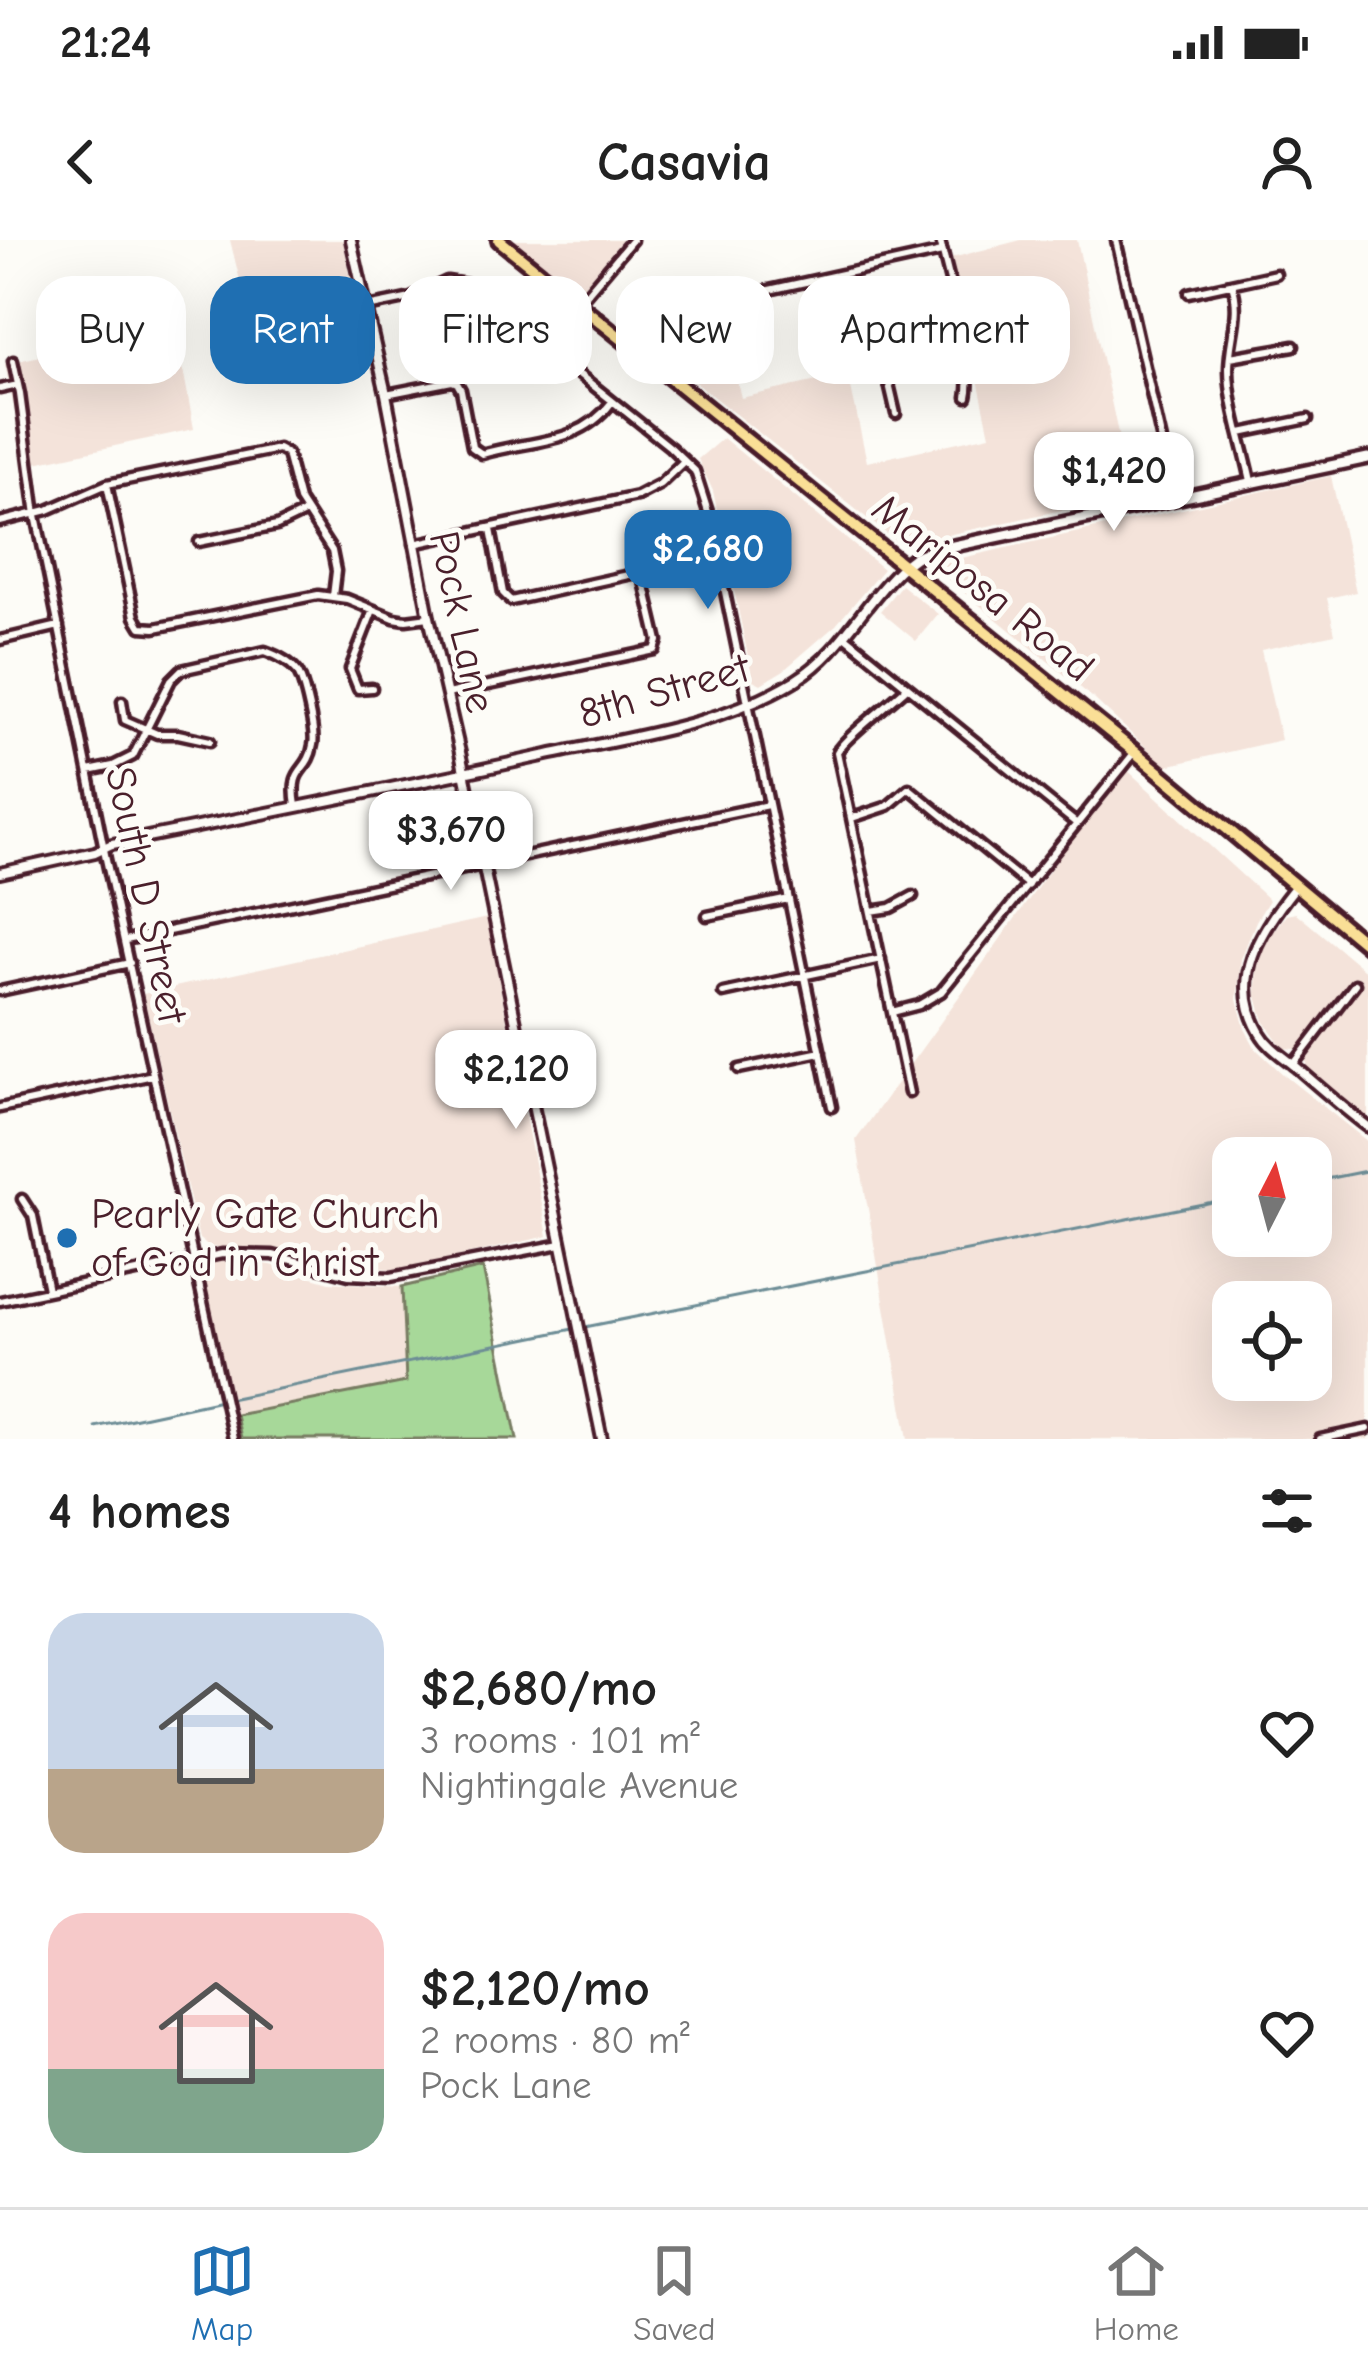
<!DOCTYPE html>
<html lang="en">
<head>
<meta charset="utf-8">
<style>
  body { margin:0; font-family:"Comic Neue",sans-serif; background:#f2f2f2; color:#222; height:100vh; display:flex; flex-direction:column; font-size:45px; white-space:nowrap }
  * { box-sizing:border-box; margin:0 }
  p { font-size:39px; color:#767676 }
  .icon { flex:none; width:66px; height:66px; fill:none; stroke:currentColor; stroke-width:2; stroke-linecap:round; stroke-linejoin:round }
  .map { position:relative; height:1199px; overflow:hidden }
  .drawer { display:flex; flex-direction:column; background:#fff; flex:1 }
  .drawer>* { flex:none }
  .top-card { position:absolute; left:36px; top:36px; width:1296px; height:108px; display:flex; gap:24px }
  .needle { width:78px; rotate:6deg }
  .fabs { position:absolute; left:1212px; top:897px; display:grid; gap:24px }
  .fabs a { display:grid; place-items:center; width:120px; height:120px; border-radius:24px; background:#fff; box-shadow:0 12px 48px #0002; font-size:60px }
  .price { position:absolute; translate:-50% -102px; padding:0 27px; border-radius:24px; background:#fff; color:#222; font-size:39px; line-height:78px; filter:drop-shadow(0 3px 6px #0008) }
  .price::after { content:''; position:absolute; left:50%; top:72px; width:36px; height:27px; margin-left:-18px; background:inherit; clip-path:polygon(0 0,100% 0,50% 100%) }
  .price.on { background:#1f6fb2; color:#fff }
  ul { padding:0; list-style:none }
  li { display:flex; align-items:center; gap:36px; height:300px; padding:0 48px }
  li span { display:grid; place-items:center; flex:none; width:336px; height:240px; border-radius:36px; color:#555 }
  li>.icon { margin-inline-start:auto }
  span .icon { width:144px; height:144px; fill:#fffc; stroke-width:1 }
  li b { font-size:51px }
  h2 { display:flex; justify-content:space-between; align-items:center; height:144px; padding:0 48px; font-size:51px }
  .tag { padding:0 42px; border-radius:36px; background:#fff; box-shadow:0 12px 48px #0002; font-size:42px; line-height:108px }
  .tag.on { background:#1f6fb2; color:#fff }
  .status { display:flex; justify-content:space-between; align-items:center; height:84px; padding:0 60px; background:#fff; direction:ltr }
  .status svg { height:33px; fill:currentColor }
  header { display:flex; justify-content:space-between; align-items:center; height:156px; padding:0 48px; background:#fff; font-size:54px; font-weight:600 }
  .menu { display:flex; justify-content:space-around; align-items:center; height:168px; border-top:3px solid #e0e0e0; background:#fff; font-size:33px; color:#767676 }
  .menu a { display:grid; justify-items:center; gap:6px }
  .menu .on { color:#1f6fb2 }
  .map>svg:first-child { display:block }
  .built { fill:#f4e3da; fill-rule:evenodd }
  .green { fill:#a7d899; stroke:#787c62; stroke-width:3 }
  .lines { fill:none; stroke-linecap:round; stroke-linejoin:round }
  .stream { stroke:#6d8d96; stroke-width:3 }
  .minor-casing { stroke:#4a1f2b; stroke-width:15 }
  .tertiary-casing { stroke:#4a1f2b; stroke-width:16 }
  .secondary-casing { stroke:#4a1f2b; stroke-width:18 }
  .primary-casing { stroke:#4a1f2b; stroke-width:20 }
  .minor { stroke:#fdfcf7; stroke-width:6 }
  .tertiary { stroke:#fdfcf7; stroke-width:8 }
  .secondary { stroke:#fdfcf7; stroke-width:9 }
  .primary { stroke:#fadf96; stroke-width:10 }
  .poi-dot { fill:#1f6fb2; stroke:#fdfcf7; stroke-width:4.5 }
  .labels { text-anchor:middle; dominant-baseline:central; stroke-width:10; stroke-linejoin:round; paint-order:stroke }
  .street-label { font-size:42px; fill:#4a1f2b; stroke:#fdfcf7 }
  .poi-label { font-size:42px; fill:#4a1f2b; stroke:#fdfcf7; text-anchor:start }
</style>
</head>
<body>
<div class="status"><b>21:24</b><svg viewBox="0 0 49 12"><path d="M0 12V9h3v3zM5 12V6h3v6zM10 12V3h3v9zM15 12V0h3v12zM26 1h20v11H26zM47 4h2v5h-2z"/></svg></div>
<header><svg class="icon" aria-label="back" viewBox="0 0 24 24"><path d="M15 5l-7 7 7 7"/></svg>Casavia<svg class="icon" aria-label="person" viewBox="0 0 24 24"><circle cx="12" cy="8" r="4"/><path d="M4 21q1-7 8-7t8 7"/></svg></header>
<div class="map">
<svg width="1368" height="1199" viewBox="0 0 1368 1199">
  <rect width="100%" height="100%" fill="#fdfcf7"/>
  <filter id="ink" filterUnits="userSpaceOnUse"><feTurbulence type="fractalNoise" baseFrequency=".00833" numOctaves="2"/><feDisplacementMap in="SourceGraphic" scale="24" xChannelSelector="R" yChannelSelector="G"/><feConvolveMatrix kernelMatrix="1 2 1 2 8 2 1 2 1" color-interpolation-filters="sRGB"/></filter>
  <g filter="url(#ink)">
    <path class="built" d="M230,0H343L352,45L246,65Z
      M511,0H622L578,53Z
      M1021,0H1077L1131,255L901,305L672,124L730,111L741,158L848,134L867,222L990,195L952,18Z
      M175,85L194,189L26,225L5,124Z
      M723,198L883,329L836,385L784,430L761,444L753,440L713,251L698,219Z
      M1331,236L1356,352L1327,358L1335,394L1261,410L1281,500L1166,526L1093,458L939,332V323Z
      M901,345L938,374L916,401L880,371Z
      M1124,527L1269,660L1256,681L1241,719L1237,759L1245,789L1256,809L1285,836L1368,902V1199H908L856,900ZM1233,918H1311V996H1233ZM1233,1062H1311V1140H1233Z
      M1296,673L1368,733V879L1307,830V823L1295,809L1283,808L1264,781L1256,753L1257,727L1267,699L1286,675Z
      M487,678L548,996L398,1030L352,1024L285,1009L209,1007L199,999L143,754Z
      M229,1020L271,1025L330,1042L402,1047L406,1142L236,1175L200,1026Z"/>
    <path class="green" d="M483,1028L517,1199H241L236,1175L406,1142L402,1047Z"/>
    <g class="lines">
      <path class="stream" d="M1311,942L1366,931
        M585,1087L1233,958
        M229,1159L573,1089
        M95,1187L221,1160"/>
      <defs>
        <path id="minor" d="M940,0C948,38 975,123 967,157
          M1116,0L1175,258
          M1232,44C1242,74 1229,98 1229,129C1229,163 1244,207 1251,241
          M1189,53L1276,34
          M578,64L632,0
          M367,67L411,58L447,41L466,44L670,207L695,231L709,275L832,867
          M637,111L658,82L673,71L942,12
          M1230,117L1294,106
          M13,121L20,154L36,275L106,619L233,1199
          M0,149L18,145
          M386,154L452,141L457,143L461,150L472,207L482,214C529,200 581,205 611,163
          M896,174L885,127L964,110
          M1241,193L1308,179
          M107,244L135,377L141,387L155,388L318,355L347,359L394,378L406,380L429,377
          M0,282L48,270L107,244L278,209L287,214L299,260L332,311L336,331L333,356
          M491,289L503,353L511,361L669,326L714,303
          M199,302L277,286L306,272
          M414,304L637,256L660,244L684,221
          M845,396L1077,584
          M0,400L59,386
          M907,447C892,462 844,498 837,512L909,853
          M372,448L358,449L350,429L373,370
          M447,454L655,410L658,401L642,333
          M122,461L125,480L157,494H178L210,501
          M89,531L113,526L133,516L171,440L181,430L265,411C276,415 290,422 297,431C304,441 316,493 313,505C308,535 289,524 296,566
          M852,578L888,566L909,548L1028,645
          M871,671L891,668L913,656
          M707,676L789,659
          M126,700L768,565
          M0,751L130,723
          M723,753L881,719
          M892,772L919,765L941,752L1135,512
          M1293,825L1355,744
          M739,829L821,812
          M0,868L153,835
          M22,959L33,976L48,1050
          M0,1061L222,1014L273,1015L349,1035L391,1037L561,1004
          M1320,1199L1368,1189"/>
        <path id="tertiary" d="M351,0L386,154L429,377L461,517L602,1199
          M0,633L95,612L112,604C257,575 400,547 543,516C629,497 720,486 796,440C842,411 864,362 902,327
          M1295,647C1261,689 1228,739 1260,793C1268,807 1283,816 1295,826C1319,847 1343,868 1368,887"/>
        <path id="secondary" d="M902,327L915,317L930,311L1368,218"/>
        <path id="primary" d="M499,0L1135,512L1368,706"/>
      </defs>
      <use href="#minor" class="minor-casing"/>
      <use href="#tertiary" class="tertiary-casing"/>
      <use href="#secondary" class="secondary-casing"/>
      <use href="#primary" class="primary-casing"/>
      <use href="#minor" class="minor"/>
      <use href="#tertiary" class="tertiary"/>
      <use href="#secondary" class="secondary"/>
      <use href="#primary" class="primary"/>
    </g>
  </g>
  <circle class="poi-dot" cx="67" cy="998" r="12"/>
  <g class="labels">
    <g class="street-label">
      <text transform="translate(983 348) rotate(39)">Mariposa Road</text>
      <text transform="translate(462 382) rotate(78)">Pock Lane</text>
      <text transform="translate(664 451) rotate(-16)">8th Street</text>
      <text transform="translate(146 655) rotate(78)">South D Street</text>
    </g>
    <g class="poi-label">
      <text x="91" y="974">Pearly Gate Church<tspan x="91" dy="48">of God in Christ</tspan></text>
    </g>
  </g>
</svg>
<div class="fabs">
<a><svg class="needle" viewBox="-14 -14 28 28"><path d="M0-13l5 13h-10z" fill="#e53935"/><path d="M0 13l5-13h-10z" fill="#767676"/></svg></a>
<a><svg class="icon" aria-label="locate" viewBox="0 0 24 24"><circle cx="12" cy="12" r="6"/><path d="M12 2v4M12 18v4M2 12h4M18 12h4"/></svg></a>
</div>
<b class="price" style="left:1114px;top:294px">$1,420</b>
<b class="price on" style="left:708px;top:372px">$2,680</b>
<b class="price" style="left:451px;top:653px">$3,670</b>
<b class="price" style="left:516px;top:892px">$2,120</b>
<div class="top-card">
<a class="tag">Buy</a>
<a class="tag on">Rent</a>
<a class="tag">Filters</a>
<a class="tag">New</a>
<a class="tag">Apartment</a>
</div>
</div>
<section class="drawer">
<h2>4 homes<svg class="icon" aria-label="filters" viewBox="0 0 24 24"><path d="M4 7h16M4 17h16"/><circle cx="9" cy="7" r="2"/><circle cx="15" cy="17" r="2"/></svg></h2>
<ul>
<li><span style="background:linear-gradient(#c9d6e8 65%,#b9a48a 0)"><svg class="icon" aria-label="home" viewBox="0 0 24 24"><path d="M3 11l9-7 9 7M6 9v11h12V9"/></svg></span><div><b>$2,680/mo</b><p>3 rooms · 101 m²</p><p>Nightingale Avenue</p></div><svg class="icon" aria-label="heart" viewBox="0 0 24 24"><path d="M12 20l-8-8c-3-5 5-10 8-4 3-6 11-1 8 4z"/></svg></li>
<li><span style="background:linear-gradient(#f6c9c9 65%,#7fa58c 0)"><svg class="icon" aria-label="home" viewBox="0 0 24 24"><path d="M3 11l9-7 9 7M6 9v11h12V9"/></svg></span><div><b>$2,120/mo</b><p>2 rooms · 80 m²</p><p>Pock Lane</p></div><svg class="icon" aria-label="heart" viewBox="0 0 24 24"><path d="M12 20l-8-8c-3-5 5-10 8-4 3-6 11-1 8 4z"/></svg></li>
</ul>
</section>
<nav class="menu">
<a class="on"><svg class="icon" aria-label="map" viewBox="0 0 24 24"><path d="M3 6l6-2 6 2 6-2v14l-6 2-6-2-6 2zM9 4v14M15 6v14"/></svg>Map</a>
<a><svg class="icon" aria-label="saved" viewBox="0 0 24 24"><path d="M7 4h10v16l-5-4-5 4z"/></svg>Saved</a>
<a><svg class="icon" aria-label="home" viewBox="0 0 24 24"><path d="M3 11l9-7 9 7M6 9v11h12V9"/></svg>Home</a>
</nav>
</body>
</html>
